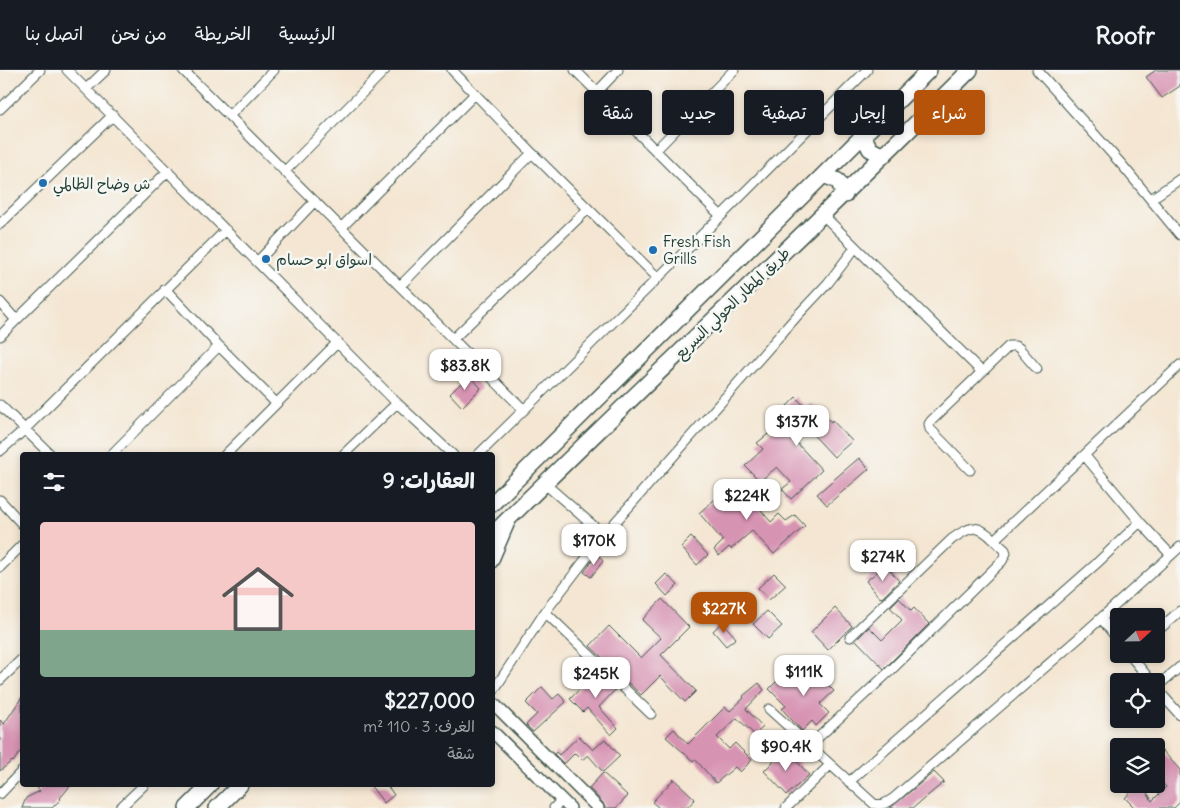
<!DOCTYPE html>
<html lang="ar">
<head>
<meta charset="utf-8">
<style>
  body { margin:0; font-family:Delius,"Playpen Sans Arabic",sans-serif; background:#242831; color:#f1f3f6; direction:rtl; height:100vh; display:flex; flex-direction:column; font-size:19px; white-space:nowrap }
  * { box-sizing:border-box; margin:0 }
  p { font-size:16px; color:#9ea1a6 }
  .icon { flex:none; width:28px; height:28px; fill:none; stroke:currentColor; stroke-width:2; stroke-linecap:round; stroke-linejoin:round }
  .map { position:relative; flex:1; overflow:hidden; direction:ltr }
  .panel { position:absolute; left:20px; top:382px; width:475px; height:335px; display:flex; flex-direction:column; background:#171b24; border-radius:5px; box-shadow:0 2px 8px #0003; direction:rtl }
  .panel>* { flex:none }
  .banner { position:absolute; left:510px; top:20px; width:475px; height:45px; direction:rtl; display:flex; gap:10px }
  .needle { width:32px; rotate:68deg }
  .buttons { position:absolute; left:1110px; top:538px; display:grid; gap:10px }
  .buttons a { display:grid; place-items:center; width:55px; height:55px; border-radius:5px; background:#171b24; box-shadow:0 2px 8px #0003; font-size:25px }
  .price { position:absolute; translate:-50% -42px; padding:0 11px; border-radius:10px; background:#fff; color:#222; font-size:16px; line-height:32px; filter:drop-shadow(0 1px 2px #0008) }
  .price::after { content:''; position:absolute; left:50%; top:30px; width:15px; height:11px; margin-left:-8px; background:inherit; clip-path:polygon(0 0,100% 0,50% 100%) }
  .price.active { background:#b45309; color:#fff }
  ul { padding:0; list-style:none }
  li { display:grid; align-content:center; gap:10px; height:265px; padding:0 20px }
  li+li { border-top:1px solid #363941 }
  li span { display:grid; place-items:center; height:155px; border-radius:5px; color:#555 }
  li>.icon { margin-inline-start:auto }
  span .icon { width:90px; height:90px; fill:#fffc; stroke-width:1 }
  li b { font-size:21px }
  h2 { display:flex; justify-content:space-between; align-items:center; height:60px; padding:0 20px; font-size:21px }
  .tag { padding:0 18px; border-radius:5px; background:#171b24; box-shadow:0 2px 8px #0003; font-size:18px; line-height:45px }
  .tag.active { background:#b45309; color:#fff }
  header { display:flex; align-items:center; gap:30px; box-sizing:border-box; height:70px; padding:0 25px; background:#171b24; border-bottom:1px solid #363941 }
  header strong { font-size:24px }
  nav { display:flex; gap:28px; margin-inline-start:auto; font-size:18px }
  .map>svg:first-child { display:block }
  .building { fill:#d793b2 }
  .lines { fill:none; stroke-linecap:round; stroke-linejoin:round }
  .street-casing { stroke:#3f564c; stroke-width:11 }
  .secondary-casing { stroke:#3f564c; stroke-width:14 }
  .highway-casing { stroke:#3f564c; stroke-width:18 }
  .street { stroke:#fff; stroke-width:9 }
  .secondary { stroke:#fff; stroke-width:11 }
  .highway { stroke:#fff; stroke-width:15 }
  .poi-dot { fill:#1f6fb2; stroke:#f6f6f2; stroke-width:2 }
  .labels { text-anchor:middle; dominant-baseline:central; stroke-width:5; stroke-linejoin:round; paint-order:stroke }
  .poi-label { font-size:15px; fill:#1f3d34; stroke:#f6f6f2; text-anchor:start }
  .street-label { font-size:15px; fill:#1f3d34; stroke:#f6f6f2 }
</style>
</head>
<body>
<header>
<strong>Roofr</strong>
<nav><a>الرئيسية</a><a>الخريطة</a><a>من نحن</a><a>اتصل بنا</a></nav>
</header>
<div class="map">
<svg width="1180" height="738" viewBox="0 0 1180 738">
  <rect width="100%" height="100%" fill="#f6f6f2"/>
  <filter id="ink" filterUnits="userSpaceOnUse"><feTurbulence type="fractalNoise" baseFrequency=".02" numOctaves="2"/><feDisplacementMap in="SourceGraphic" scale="10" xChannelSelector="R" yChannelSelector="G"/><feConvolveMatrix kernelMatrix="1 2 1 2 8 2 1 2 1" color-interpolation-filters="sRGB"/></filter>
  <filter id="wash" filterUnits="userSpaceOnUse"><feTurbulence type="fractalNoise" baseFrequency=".0096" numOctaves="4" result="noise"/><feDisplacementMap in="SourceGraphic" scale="20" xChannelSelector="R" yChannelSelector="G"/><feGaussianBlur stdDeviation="1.12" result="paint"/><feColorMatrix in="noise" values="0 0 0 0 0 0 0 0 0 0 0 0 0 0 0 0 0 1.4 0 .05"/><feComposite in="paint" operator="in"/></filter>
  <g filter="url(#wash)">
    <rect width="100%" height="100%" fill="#f4e6d2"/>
    <g id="blocks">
      <path class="building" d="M1156,0H1180V16L1162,28L1146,7Z
        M469,305L481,318L462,337L450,324Z
        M796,327L806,338L811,333L831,352L832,350L852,371L834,387L806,357L793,369L822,400L791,429L782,419L791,412L777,397L760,411L745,396L763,379L757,373L783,352L780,349L791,339L787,336Z
        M859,388L869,399L827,435L817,424Z
        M736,411L771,452L779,444L786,451L795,445L805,456L774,484L752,461L731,479L729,477L719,486L714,480L723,471L699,443Z
        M691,467L708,485L697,495L681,477Z
        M597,484L603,491L591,507L584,502Z
        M886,495L899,511L882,528L879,527L866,511Z
        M774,503L786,515L769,530L758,518Z
        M666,504L678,515L667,526L656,514Z
        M899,528L911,541L914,538L929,554L884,599L856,570L869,557L882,570L902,550L890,537Z
        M662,529L689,557L661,585L696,621L685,632L660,606L641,625L590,576L609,556L641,588L661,568L642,550Z
        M835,538L852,556L828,580L811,562Z
        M767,541L782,556L768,569L753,554Z
        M722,552L736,568L726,576L713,561Z
        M817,595L827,606L823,610L834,621L820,634L829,643L816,656L812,651L802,661L782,639L786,636L769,619L786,602L798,613Z
        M597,601L616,619L599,637L618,658L611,665L587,638L583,642L570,629Z
        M759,613L764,620L746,639L763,657L755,665L737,648L717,667L729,679L735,673L752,690L740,702L735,697L716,713L695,689L693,691L666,667L674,659L688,674L725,637L730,641L744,628L743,626Z
        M542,617L553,629L559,624L566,632L533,662L526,655L537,644L526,633Z
        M22,627V679L13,692L12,691L0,701V650L4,654Z
        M579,666L593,680L605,669L620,686L603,702L588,685L582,690L575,683L564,694L554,684L556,682L559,685Z
        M786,679L809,705L787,725L764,701Z
        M1162,680L1180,700V732L1174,738H1135L1125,728L1138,714H1142L1152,731L1166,717L1156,706V685Z
        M934,702L944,712L913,738H890Z
        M603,703L628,726L616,738H605L603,733L589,718Z
        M674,709L695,729L687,738H659L652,732Z
        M35,715H71L60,728L61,729L52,738H22L26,728L40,721Z
        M370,715H387L394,725L384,733Z"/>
    </g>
  </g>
  <g filter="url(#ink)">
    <use href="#blocks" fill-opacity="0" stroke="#3f564c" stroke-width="1"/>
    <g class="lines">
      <defs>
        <path id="street" d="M67,0L397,333L453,385
          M183,0L524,340
          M452,0L532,83L658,208
          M575,0L721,146
          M1037,0L1123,96L1180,165
          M86,19L106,0
          M597,22L618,0
          M0,39L40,0
          M229,46L274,0
          M656,80L734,0
          M285,101L385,0
          M1151,129L1180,109
          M823,145L982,302
          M0,154L113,45
          M341,158L475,24
          M258,191L315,131
          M400,216L532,83
          M165,219L219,276L276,333
          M0,232L16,250
          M0,266L168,101
          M453,269L588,139
          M0,335L51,385
          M0,381L24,360L226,160
          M111,385L219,276
          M225,385L338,272
          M343,385L397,333
          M478,385L721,146L867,0
          M1085,386L1140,452L1171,485
          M970,400L930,359L929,354L931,351L1009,276H1015L1019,278L1037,299
          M544,413L604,465
          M0,430L22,454
          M0,497L22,475
          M545,542L651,644
          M1101,548L1119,571
          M1156,562L1180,541
          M850,567L952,469C971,456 977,453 994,470
          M1129,584L1151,611
          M0,610L22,589
          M1156,617L1180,597
          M1156,618L1180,645
          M492,623L545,542L604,465L796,247L828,213L855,178
          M769,639L874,734C882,736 887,733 894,728L1080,567L1180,477
          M809,676L889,602L1002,491L1006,483L1005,480L994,470L1180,295
          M849,712L1096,494L1140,452
          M0,724L22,701
          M120,738L144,715
          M554,738L562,730
          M786,738L830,695"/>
        <path id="secondary" d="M492,492L510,450
          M492,632L598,738
          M492,661L570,738"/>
        <path id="highway" d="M863,65L870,79L883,86
          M824,105L838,111L845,125
          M492,434L929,0
          M492,465C650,309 812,157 970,0
          M187,738L210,715
          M217,738L240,715"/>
      </defs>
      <use href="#street" class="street-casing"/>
      <use href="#secondary" class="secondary-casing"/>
      <use href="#highway" class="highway-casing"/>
      <use href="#street" class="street"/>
      <use href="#secondary" class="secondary"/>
      <use href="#highway" class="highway"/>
    </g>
  </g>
  <g class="poi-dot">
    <circle cx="43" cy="113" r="5"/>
    <circle cx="653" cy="180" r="5"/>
    <circle cx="266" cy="189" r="5"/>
  </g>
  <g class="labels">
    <g class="poi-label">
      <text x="53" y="113">ش وضاح الظالمي</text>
      <text x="663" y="171">Fresh Fish<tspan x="663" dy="17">Grills</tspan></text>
      <text x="276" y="189">اسواق ابو حسام</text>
    </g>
    <g class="street-label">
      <text transform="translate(732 233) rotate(-44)">طريق المطار الحولي السريع</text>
    </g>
  </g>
</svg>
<div class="buttons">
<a><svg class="needle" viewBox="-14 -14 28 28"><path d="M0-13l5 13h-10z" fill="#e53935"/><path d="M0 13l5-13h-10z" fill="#9ea1a6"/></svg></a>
<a><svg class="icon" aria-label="locate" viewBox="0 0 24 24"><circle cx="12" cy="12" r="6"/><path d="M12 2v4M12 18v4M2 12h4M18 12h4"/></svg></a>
<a><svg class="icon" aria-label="layers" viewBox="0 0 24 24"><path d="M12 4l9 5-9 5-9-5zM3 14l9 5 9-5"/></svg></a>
</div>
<b class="price" style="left:465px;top:321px">$83.8K</b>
<b class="price" style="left:797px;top:377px">$137K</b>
<b class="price" style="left:747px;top:451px">$224K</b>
<b class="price" style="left:594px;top:496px">$170K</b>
<b class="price" style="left:883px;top:512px">$274K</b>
<b class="price active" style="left:724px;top:564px">$227K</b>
<b class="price" style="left:804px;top:627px">$111K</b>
<b class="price" style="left:596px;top:629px">$245K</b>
<b class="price" style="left:786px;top:702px">$90.4K</b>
<div class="banner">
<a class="tag active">شراء</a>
<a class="tag">إيجار</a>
<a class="tag">تصفية</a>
<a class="tag">جديد</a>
<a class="tag">شقة</a>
</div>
<section class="panel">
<h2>العقارات: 9<svg class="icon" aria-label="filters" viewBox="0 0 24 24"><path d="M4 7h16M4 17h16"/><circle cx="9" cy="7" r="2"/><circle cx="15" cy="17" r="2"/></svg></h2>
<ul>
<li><span style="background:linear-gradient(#f6c9c9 70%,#7fa58c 0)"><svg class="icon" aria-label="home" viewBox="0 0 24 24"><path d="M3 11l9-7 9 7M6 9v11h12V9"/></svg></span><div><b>$227,000</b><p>الغرف: 3 · 110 m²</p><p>شقة</p></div></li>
</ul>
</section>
</div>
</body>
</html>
